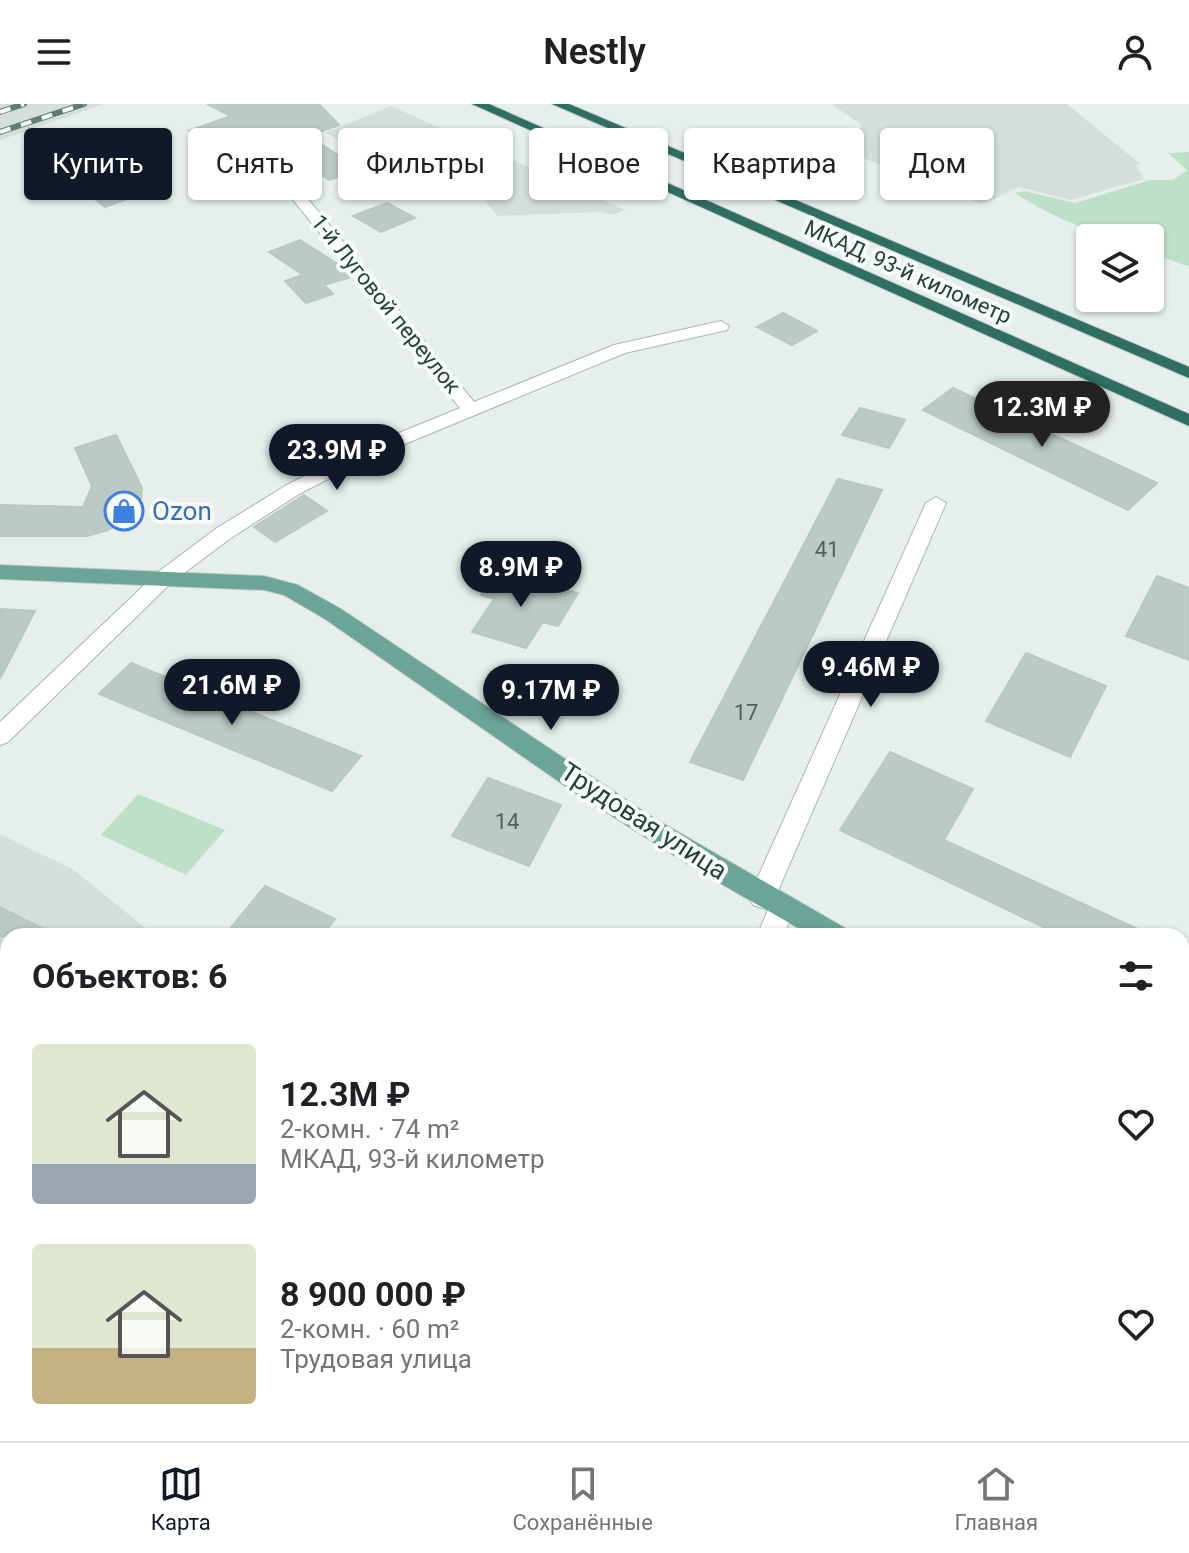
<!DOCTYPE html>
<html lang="ru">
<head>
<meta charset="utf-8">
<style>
  body { margin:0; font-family:Roboto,sans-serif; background:#f2f2f2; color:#202124; height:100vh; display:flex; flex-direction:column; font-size:30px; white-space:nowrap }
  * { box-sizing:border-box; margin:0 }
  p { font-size:26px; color:#757577 }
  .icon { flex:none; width:44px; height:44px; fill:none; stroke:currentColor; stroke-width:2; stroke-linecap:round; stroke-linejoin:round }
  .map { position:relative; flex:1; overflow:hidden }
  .sheet { position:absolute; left:0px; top:824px; width:1190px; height:514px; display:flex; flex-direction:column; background:#fff; border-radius:24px 24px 0 0; box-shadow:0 2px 6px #0004 }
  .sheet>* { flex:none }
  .banner { position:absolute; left:24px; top:24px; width:1142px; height:72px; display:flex; gap:16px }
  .tools { position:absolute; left:1076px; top:120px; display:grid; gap:16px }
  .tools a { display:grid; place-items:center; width:88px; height:88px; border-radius:8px; background:#fff; box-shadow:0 2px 6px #0004; font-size:40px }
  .price { position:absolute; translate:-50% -68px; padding:0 18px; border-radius:28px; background:#111827; color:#fff; font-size:26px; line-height:52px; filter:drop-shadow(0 2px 4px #0008) }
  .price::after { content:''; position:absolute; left:50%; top:48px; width:24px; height:18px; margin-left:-12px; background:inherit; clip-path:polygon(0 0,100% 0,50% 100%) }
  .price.active { background:#222; color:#fff }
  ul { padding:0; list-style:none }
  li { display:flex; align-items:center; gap:24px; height:200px; padding:0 32px }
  li span { display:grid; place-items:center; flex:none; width:224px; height:160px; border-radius:8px; color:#555 }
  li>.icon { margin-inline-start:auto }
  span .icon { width:96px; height:96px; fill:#fffc; stroke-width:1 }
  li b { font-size:34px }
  h2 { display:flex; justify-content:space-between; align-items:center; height:96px; padding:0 32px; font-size:34px }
  .pill { padding:0 28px; border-radius:8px; background:#fff; box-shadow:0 2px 6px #0004; font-size:28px; line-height:72px }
  .pill.active { background:#111827; color:#fff }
  header { display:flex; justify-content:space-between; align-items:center; height:104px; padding:0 32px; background:#fff; font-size:36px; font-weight:600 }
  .tabs { display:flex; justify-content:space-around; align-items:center; height:112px; border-top:2px solid #e0e0e0; background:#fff; font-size:22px; color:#757577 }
  .tabs a { display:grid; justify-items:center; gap:4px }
  .tabs .active { color:#111827 }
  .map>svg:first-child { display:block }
  .built { fill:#d4dfda }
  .green { fill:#bfe0c8 }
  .building { fill:#bbcac4; stroke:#b8c9c2; stroke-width:2 }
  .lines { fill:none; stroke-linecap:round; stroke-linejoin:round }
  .minor-casing { stroke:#a8b8b2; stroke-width:2 }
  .major-casing { stroke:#c2cac8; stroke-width:2 }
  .highway-casing { stroke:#c2cac8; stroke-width:2 }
  .minor { fill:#fff; fill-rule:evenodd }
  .major { fill:#6aa596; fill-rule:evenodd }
  .highway { fill:#2f6f62; fill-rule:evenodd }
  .rail-casing { stroke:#5f7d75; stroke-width:6 }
  .rail { stroke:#f7fbf9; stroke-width:4; stroke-dasharray:11; stroke-linecap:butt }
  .labels { text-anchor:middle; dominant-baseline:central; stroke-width:8; stroke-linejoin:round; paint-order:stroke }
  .far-street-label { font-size:22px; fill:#24423a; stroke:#f7fbf9 }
  .number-label { font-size:22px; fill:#4a645c }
  .shop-label { font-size:26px; fill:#366cbe; stroke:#f7fbf9; text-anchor:start }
  .street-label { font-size:26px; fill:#24423a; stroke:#f7fbf9 }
</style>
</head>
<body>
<header><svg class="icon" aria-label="menu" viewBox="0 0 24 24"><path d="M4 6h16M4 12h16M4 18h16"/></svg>Nestly<svg class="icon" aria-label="person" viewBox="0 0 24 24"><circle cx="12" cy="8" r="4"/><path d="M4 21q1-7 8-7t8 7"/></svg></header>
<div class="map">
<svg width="1189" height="1337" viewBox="0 0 1189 1337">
  <rect width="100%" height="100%" fill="#e6efeb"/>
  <path class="built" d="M0,0H104L0,36Z
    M831,0H1067L1140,60L1136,61L1144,75L1071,96L1019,83L981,100L845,47L862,21Z
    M391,2L625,106L613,111L600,108L498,112L454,62L409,68L325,29Z
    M0,730L74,766L155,832H8V1330H491L488,1337H0Z"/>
  <path class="green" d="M1189,48V163L1150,148V134C1099,134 1057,116 1015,89L1024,87L1075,99L1150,76H1173L1187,66L1168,49Z
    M138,690L225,726L186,771L101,731Z
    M1182,1246L1189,1249V1337H1083L1069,1330H1182Z"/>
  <path class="building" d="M207,0H319L339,21L309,32L360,66L329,76L322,71L300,80L278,54L265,53L264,64L282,87L268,93L208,58L231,49L189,27L231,12Z
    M72,51L133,93L105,103L48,58Z
    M387,99L415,114L381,128L353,112Z
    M300,136L344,164L351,173L324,181L333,190L306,199L285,177L303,171L269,148Z
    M783,209L817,227L792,241L757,223Z
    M953,284L1157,379L1128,406L923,306Z
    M860,304L905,316L889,344L842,331Z
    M116,331L142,384L141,395L129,413L108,426L87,432H0V401L83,403L92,382L75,344Z
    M838,375L882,386L743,676L690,658Z
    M304,391L327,407L275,438L254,423Z
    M498,467L540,479L578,489L558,522L543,518L526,544L472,528L494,495L481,491Z
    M1157,472L1189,484V556L1126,532Z
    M0,505L35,507L0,575Z
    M1026,549L1106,582L1070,653L986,617Z
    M131,559L361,652L332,687L99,590Z
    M890,648L973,685L944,736L1153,832H1062L840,726Z
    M488,674L561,701L529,762L452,732Z
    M265,782L335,815L322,832H224Z
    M0,803L58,832H0Z"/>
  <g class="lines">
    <defs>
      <path id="minor" d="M271,55L276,56L474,298L614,241L721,217L729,222L727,226L625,249L359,359L299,390L231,434L172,478L8,638L0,641V618L158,468L217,424L285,382L345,351L460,304L266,62V56Z
        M936,393L946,399L774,796L782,793L791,796L795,804L783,832H757L770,801L762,804L753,801L749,793L926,399Z
        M523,1330H559L556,1337H520Z"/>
      <path id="major" d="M0,461L264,472L298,481L341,505L652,713L845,824L849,832H812L697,766L571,686L325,515L284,491L264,486L0,475Z
        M1182,1002L1189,1004V1034L1182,1032Z"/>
      <path id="highway" d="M472,0H489L1189,310V322Z
        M552,0H569L1189,263V274Z"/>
    </defs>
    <use href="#minor" class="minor-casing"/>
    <use href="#major" class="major-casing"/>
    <use href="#highway" class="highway-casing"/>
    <use href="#minor" class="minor"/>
    <use href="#major" class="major"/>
    <use href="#highway" class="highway"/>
    <defs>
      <path id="rail" d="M0,8L24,0
        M0,28L84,0"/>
    </defs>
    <use href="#rail" class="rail-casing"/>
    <use href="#rail" class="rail"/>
  </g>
  <defs>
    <symbol id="shop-ring" viewBox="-11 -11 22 22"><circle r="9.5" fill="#f7fbf9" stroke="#3f7fe0" stroke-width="1.5"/><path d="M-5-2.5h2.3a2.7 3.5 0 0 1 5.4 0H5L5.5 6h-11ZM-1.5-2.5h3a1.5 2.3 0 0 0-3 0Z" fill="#3f7fe0"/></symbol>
  </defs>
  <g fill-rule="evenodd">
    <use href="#shop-ring" x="102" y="385" width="44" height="44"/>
  </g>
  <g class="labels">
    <g class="far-street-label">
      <text transform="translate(908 168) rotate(24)">МКАД, 93-й километр</text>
      <text transform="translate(386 200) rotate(51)">1-й Луговой переулок</text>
    </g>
    <g class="number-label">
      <text x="827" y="445">41</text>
      <text x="746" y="608">17</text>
      <text x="507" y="717">14</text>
    </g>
    <g class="shop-label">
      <text x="152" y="407">Ozon</text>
    </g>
    <g class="street-label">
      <text transform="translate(644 717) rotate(33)">Трудовая улица</text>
    </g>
  </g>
</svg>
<div class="tools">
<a><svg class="icon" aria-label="layers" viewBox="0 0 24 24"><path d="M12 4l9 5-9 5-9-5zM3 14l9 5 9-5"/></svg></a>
</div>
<b class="price active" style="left:1042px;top:345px">12.3M ₽</b>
<b class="price" style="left:337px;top:388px">23.9M ₽</b>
<b class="price" style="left:521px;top:505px">8.9M ₽</b>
<b class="price" style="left:871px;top:605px">9.46M ₽</b>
<b class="price" style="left:232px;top:623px">21.6M ₽</b>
<b class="price" style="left:551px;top:628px">9.17M ₽</b>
<div class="banner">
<a class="pill active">Купить</a>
<a class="pill">Снять</a>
<a class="pill">Фильтры</a>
<a class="pill">Новое</a>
<a class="pill">Квартира</a>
<a class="pill">Дом</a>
</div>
<section class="sheet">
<h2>Объектов: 6<svg class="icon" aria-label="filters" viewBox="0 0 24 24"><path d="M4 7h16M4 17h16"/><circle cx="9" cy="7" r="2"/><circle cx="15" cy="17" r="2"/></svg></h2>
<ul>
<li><span style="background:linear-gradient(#dfe7d0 75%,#9aa5b1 0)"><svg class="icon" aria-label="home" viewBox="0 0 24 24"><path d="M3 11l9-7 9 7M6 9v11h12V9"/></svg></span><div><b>12.3M ₽</b><p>2-комн. · 74 m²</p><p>МКАД, 93-й километр</p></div><svg class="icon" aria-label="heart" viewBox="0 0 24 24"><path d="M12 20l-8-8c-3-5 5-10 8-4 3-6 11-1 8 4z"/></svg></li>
<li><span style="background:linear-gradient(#dfe7d0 65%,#c2b280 0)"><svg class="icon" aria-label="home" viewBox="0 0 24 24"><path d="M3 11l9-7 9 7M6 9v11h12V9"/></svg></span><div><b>8 900 000 ₽</b><p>2-комн. · 60 m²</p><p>Трудовая улица</p></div><svg class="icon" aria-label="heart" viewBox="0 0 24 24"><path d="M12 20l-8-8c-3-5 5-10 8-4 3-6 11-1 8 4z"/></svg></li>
</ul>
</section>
</div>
<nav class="tabs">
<a class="active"><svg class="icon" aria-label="map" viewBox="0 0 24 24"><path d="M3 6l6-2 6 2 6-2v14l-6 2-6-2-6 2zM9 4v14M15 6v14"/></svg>Карта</a>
<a><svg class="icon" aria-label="saved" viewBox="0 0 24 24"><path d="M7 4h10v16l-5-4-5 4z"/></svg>Сохранённые</a>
<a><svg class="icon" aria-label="home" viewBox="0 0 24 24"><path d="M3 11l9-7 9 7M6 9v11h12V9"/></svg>Главная</a>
</nav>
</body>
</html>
